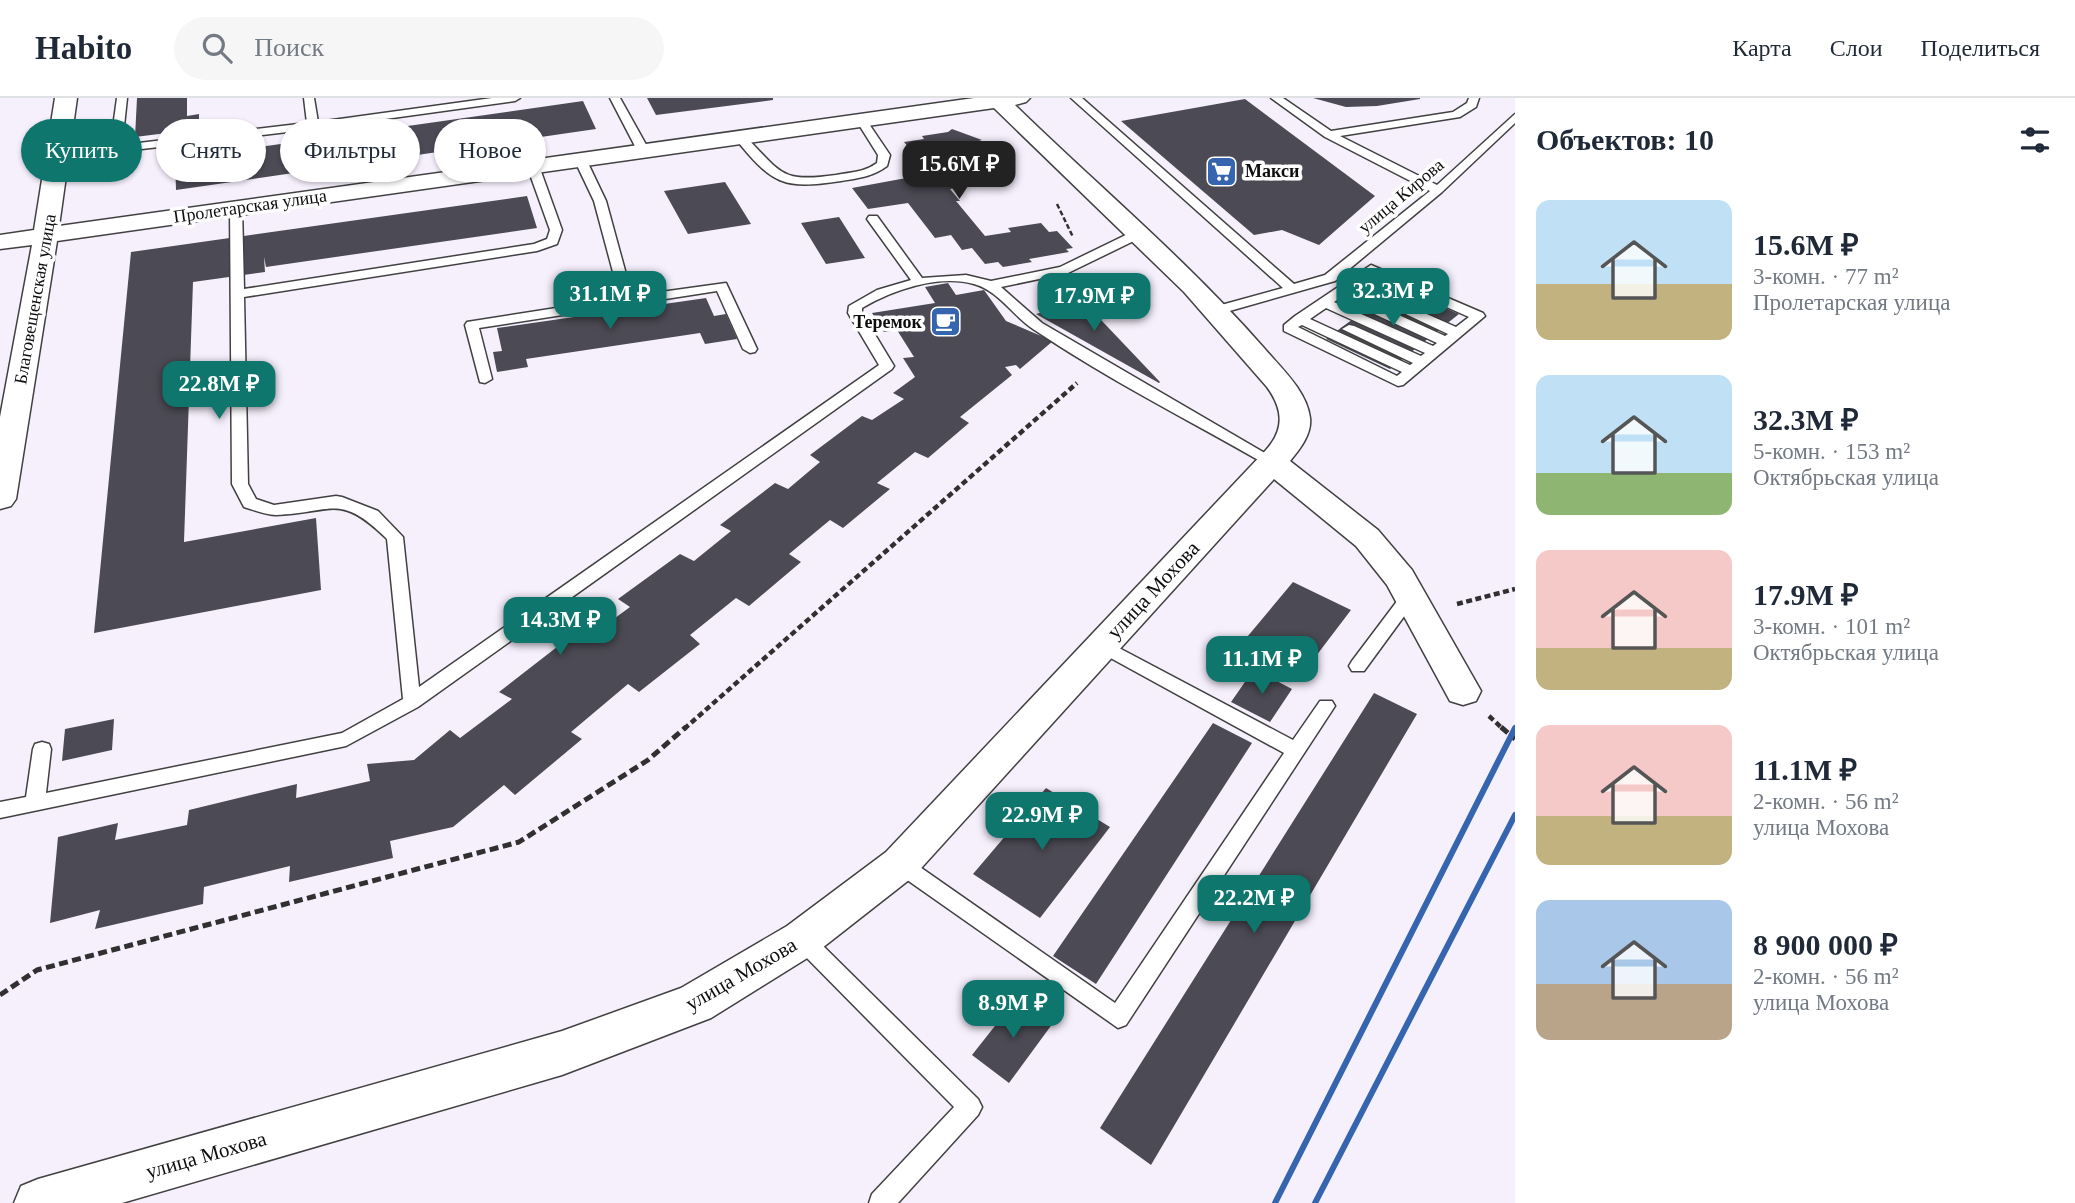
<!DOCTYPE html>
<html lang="ru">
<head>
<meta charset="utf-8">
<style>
  body { margin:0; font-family:Georgia,serif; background:#f6f6f7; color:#1f2937; height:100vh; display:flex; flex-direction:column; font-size:26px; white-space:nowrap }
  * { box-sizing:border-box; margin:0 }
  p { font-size:23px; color:#747a83 }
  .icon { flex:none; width:38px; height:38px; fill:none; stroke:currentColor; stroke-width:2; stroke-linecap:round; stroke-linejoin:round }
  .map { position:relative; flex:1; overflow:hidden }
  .drawer { display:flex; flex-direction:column; background:#fff; width:560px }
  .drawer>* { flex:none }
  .guide { position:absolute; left:21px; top:21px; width:665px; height:63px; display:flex; gap:14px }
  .price { position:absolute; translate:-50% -60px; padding:0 16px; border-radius:14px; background:#0f766e; color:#fff; font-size:23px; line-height:46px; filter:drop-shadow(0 2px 4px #0008) }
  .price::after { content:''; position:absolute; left:50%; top:42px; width:21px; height:16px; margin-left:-10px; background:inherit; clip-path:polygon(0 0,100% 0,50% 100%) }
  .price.on { background:#222; color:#fff }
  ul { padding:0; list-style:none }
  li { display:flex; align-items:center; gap:21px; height:175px; padding:0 21px }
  li span { display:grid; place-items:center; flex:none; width:196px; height:140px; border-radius:14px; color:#555 }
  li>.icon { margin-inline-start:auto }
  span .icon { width:84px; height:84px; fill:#fffc; stroke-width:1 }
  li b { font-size:30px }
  h2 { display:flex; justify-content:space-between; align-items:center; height:84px; padding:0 21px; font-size:30px }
  .pill { padding:0 24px; border-radius:32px; background:#fff; box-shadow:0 2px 5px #0004; font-size:24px; line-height:63px }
  .pill.on { background:#0f766e; color:#fff }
  header { display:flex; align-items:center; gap:42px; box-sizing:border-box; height:98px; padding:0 35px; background:#fff; border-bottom:2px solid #e0e1e3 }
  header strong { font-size:33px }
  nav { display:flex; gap:38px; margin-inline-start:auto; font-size:24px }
  .search { width:490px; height:63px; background:#f6f6f7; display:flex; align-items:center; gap:18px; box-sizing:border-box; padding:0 24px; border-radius:38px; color:#747a83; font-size:26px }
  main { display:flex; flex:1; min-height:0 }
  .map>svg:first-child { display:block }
  .building { fill:#4c4b55 }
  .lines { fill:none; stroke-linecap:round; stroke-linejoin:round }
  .service-casing { stroke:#414141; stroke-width:3 }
  .minor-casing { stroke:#414141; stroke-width:3 }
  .path-far2 { stroke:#303030; stroke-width:2.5; stroke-dasharray:5 2.5; stroke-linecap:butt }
  .path-far1 { stroke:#303030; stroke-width:4.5; stroke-dasharray:6 3.5; stroke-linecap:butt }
  .path { stroke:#303030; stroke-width:5; stroke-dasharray:9 4.5; stroke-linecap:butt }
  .service { fill:#fff; fill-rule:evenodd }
  .minor { fill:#fff; fill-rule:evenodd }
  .rail { stroke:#3565ae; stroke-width:6 }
  .labels { text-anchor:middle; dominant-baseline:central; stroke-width:7; stroke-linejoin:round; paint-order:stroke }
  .far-poi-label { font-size:18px; font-weight:bold; fill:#0e0e0e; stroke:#fff; text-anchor:start }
  .far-street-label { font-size:18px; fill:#0e0e0e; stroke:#fff }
  .street-label { font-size:21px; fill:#0e0e0e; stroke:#fff }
</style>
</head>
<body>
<header>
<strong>Habito</strong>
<div class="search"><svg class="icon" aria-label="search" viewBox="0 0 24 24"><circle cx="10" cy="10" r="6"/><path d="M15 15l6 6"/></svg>Поиск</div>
<nav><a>Карта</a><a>Слои</a><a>Поделиться</a></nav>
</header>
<main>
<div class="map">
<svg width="1515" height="1105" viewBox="0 0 1515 1105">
  <rect width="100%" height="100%" fill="#f6f0fd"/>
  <path class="building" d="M137,0H187V18L199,16V31L135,39Z
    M647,0H773V2L656,17Z
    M1313,0H1420V1L1377,8L1346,9Z
    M1245,1L1375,98L1319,147L1282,132L1254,137L1121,23Z
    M583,3L596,31L176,92L175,61Z
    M952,31L982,42L976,44L997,69L990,71L1000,83L950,91L960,103H956L985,138L1011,134L1008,130L1041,125L1049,134L1057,133L1073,150L1066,151L1069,154L1029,161L1032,164L1003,169L998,164L985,166L972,150L962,152L951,137L935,140L908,105L868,111L852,90L928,76L905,51L909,50L904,44L924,41L922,38L948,34Z
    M725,84L751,126L688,136L664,93Z
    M527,98L537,130L266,169L264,159L265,174L193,184L184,444L316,420L321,492L94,535L131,154Z
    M839,119L865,160L826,166L801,125Z
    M948,185L956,197L984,192L1006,223L1053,243L1020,271L1016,267L1005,269L1012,277L960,319L969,325L928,360L915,354L877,385L890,391L843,430L830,422L789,456L801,464L749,508L736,500L690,537L700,546L639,594L628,586L571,634L582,641L515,697L504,687L453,729L390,743L393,760L289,784L290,768L204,789L203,806L95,831L100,812L50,825L58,739L118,725L115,742L187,727L189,712L297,686L296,700L370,683L367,666L414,662L450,632L460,640L512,601L499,594L575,535L584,543L630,509L618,501L680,456L694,463L731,433L720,427L775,385L788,391L820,364L810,357L862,318L872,322L904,301L893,295L915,279L903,260L914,259L897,232L884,234L872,215L935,205L925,189Z
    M1396,189L1459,216L1390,271L1326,241Z
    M706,200L714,218L726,216L737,241L705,246L700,235L526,261L528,269L497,274L493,254L502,253L497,230Z
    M1083,203L1160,284L1159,285L1036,216Z
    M1293,484L1351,512L1297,583L1237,551Z
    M1254,571L1292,591L1270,624L1231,604Z
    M1374,595L1417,616L1151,1067L1100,1030Z
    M114,621L112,652L62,663L65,631Z
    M1213,625L1252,645L1096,886L1053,858Z
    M1046,690L1110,729L1040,820L973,776Z
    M1017,900L1053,925L1009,985L972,957Z"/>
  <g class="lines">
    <defs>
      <path id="service" d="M117,0H127L122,47L307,25L304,0H314L318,24L492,0H520L515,3L313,31L116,54L110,51Z
        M610,0H620L649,52L647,54L637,52Z
        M1071,0H1082L1294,186L1325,177L1430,93L1325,39L1271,0H1283L1331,33L1453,14L1467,5L1469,0H1479L1476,9L1460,19L1340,38L1437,87L1515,16V25L1442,94L1335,183L1219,216L1212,212L1214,209L1283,190Z
        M861,19L865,20L890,57L887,68C872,79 859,80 841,83C782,92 772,86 734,39L744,37C782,75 779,85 836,77C852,74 865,74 877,65L878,57L856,22Z
        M580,58L586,61L606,103L632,198L726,185L757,251L755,254L750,255L743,251L717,193L479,230L492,281L485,285L480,284L465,227L467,224L620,200L594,103L574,61Z
        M533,65L539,68L562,132L557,146L537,153L244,199L248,386L256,401L274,407L336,398L342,399L378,413L403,439L419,589L879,267L848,215L849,208L877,192L911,182L867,121L869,118H877L922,180L966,177L991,183L1060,169L1136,132H1144V138L1068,175L1001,189L1042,225L1280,364L1272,369L1267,367C1189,322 1107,281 1033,231C1012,217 999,193 974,186C939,176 892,192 862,210V215L894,268L892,271L418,609L346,648L0,720V704L26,699L33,651L35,646L42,644L49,646L51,651L46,695L342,635L403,601L387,441C339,394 333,415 276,417C266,417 254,412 244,409L232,386L230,109L236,105L242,109L244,191L534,146L547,141L550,132L527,68Z
        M1371,167L1483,215L1485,218L1403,287L1398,288L1284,233V227L1295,218ZM1372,176L1469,219L1456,229L1386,198H1376L1374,201L1448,236L1445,238L1348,194ZM1340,200L1437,245L1433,248L1334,204ZM1326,210L1425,255L1421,258L1354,228L1349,227L1342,231L1413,265L1410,267L1310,221ZM1302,227L1402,274L1397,278L1298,229Z
        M1410,492L1416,494L1418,498L1416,502L1364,573H1352L1349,568L1352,563L1404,494Z
        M1102,541L1293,642L1320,603H1332L1335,608L1126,927L1118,930L893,772L890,766L893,760L900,757L907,760L1115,905L1284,655L1096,552L1093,547L1096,542Z
        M802,832L809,834L978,1001L982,1009L978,1017L898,1105H869L872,1096L954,1009L795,848L791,841L795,834Z"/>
      <path id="minor" d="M55,0H77L59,128L974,0H1030L1026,4L1015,7C1098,88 1187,162 1264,250C1280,269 1307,293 1310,320C1312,336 1300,351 1290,363L1378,432L1412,472L1481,593L1476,603L1463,607L1450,603L1387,487L1356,448L1274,381L914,778L817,854L711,920L562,977L122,1105H14L21,1088L38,1081L562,933L681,890L787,828L886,754L1266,352C1285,331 1283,311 1267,289L1184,194L994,10L57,143L16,401L11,408L0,411V319L32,147L0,151V137L34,132Z"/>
    </defs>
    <use href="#service" class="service-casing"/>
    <use href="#minor" class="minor-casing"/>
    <path class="path-far2" d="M1057,106L1073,139"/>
    <path class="path-far1" d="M1457,506L1515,491
      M1489,618L1503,631
      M684,631L1077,285"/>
    <path class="path" d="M1501,629L1515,641
      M0,897L37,872L519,744L648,662L686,629"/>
    <use href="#service" class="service"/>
    <use href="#minor" class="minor"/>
    <path class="rail" d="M1275,1105L1515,630
      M1315,1105L1515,717"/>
  </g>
  <defs>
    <symbol id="supermarket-square" viewBox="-11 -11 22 22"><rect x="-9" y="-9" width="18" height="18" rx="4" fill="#3565ae" stroke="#fff"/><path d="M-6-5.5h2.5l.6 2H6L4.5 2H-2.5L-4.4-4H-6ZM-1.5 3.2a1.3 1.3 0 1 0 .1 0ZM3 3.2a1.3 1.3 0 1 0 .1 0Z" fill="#fff"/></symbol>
    <symbol id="cafe-square" viewBox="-11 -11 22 22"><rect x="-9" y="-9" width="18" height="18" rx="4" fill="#3565ae" stroke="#fff"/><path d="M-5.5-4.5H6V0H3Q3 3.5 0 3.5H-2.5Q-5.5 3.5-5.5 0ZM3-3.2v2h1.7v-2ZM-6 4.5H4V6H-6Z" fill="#fff"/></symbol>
  </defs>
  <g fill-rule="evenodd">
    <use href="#supermarket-square" x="1204" y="56" width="35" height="35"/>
    <use href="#cafe-square" x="928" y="206" width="35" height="35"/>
  </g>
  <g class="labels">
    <g class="far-poi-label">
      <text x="1245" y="73">Макси</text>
      <text x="922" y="224" text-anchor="end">Теремок</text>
    </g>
    <g class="far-street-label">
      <text transform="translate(1401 98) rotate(-40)">улица Кирова</text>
      <text transform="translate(250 108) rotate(-8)">Пролетарская улица</text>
      <text transform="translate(35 201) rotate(-80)">Благовещенская улица</text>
    </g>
    <g class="street-label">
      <text transform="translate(1153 492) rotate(-47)">улица Мохова</text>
      <text transform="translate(741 876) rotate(-30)">улица Мохова</text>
      <text transform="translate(206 1057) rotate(-16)">улица Мохова</text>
    </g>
  </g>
</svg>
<b class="price on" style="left:959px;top:103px">15.6M ₽</b>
<b class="price" style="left:1393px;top:230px">32.3M ₽</b>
<b class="price" style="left:610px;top:233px">31.1M ₽</b>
<b class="price" style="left:1094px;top:235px">17.9M ₽</b>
<b class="price" style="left:219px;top:323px">22.8M ₽</b>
<b class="price" style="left:560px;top:559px">14.3M ₽</b>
<b class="price" style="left:1262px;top:598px">11.1M ₽</b>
<b class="price" style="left:1042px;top:754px">22.9M ₽</b>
<b class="price" style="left:1254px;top:837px">22.2M ₽</b>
<b class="price" style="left:1013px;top:942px">8.9M ₽</b>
<div class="guide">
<a class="pill on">Купить</a>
<a class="pill">Снять</a>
<a class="pill">Фильтры</a>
<a class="pill">Новое</a>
</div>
</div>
<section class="drawer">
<h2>Объектов: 10<svg class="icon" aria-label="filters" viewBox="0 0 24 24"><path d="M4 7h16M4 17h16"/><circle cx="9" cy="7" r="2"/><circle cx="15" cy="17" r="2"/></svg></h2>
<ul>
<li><span style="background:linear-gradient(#bfe0f5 60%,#c2b280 0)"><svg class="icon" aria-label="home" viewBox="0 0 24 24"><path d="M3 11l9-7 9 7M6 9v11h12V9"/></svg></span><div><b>15.6M ₽</b><p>3-комн. · 77 m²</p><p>Пролетарская улица</p></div></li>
<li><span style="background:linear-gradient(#bfe0f5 70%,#8fb573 0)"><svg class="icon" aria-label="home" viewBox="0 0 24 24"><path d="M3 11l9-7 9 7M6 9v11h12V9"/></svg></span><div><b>32.3M ₽</b><p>5-комн. · 153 m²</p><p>Октябрьская улица</p></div></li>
<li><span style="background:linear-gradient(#f6c9c9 70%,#c2b280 0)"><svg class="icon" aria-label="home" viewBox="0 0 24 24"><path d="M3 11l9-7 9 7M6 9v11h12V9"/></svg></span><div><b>17.9M ₽</b><p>3-комн. · 101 m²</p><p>Октябрьская улица</p></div></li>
<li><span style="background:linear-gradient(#f6c9c9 65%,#c2b280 0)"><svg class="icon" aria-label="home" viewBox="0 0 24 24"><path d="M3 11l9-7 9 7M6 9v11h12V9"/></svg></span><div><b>11.1M ₽</b><p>2-комн. · 56 m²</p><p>улица Мохова</p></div></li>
<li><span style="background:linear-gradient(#a9c7e8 60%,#b9a48a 0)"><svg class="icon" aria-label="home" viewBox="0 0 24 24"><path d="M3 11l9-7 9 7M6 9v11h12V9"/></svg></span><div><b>8 900 000 ₽</b><p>2-комн. · 56 m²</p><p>улица Мохова</p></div></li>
</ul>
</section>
</main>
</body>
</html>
